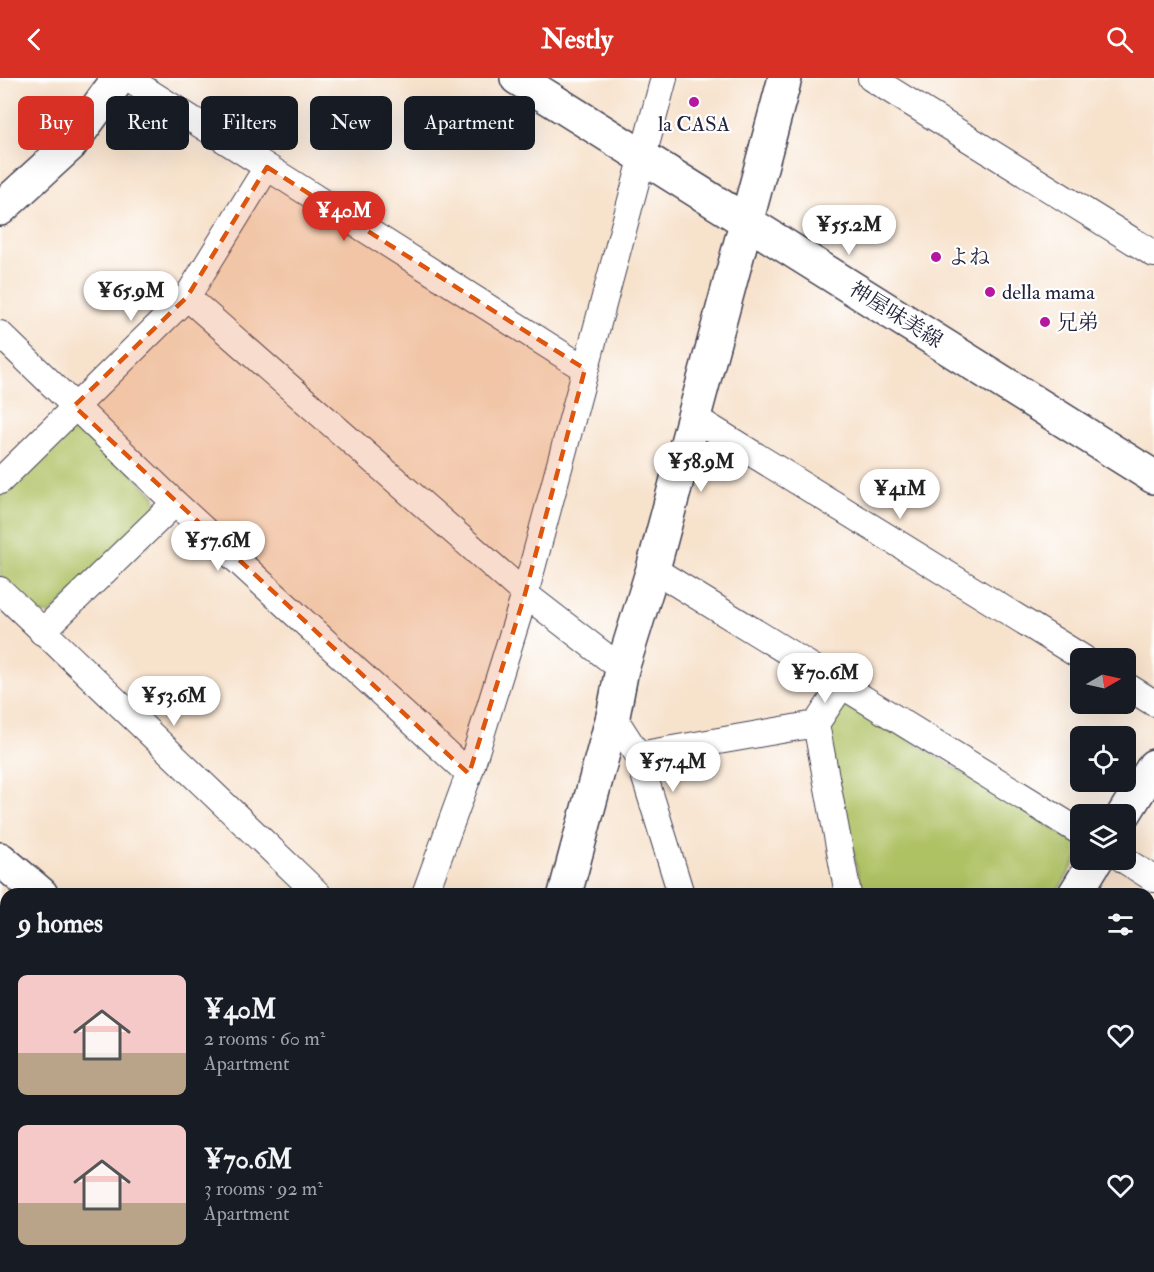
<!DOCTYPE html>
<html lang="en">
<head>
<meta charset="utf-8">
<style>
  body { margin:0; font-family:"IM FELL Double Pica","Noto Serif JP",serif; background:#242831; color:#f1f3f6; height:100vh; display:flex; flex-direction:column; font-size:22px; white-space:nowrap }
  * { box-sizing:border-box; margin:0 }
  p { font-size:20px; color:#9ea1a6 }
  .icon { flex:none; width:33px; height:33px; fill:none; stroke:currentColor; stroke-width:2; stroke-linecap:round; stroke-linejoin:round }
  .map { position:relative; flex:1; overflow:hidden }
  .details { position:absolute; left:0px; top:810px; width:1155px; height:384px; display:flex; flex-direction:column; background:#171b24; border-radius:18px 18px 0 0; box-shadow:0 6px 24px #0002 }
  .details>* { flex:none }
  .hud { position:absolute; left:18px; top:18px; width:600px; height:54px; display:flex; gap:12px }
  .needle { width:39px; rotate:81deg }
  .tools { position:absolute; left:1070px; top:570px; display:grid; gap:12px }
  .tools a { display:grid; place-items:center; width:66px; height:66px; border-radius:9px; background:#171b24; box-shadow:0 6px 24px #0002; font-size:30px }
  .price { position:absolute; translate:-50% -51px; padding:0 14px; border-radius:21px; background:#fff; color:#222; font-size:20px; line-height:39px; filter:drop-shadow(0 2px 3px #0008) }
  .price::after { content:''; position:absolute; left:50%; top:36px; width:18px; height:14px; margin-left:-9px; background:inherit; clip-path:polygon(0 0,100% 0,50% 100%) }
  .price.active { background:#d93025; color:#fff }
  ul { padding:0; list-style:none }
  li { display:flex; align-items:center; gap:18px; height:150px; padding:0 18px }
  li span { display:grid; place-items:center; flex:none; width:168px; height:120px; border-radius:9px; color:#555 }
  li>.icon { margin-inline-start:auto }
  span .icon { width:72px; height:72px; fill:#fffc; stroke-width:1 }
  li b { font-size:26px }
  h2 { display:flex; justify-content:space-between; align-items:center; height:72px; padding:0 18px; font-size:26px }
  .tag { padding:0 21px; border-radius:9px; background:#171b24; box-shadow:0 6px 24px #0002; font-size:21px; line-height:54px }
  .tag.active { background:#d93025; color:#fff }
  header { display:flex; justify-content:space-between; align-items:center; height:78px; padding:0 18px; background:#d93025; color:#fff; font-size:27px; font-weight:700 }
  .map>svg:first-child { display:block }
  .built { fill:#ebd1ec }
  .green { fill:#aec164; stroke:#687250; stroke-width:1.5 }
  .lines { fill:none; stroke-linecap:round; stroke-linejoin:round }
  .lane-casing { stroke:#423f51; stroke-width:15 }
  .street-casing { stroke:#423f51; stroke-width:28 }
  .secondary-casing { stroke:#423f51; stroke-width:36 }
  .lane { stroke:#fff; stroke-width:12 }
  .street { stroke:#fff; stroke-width:26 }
  .secondary { stroke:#fff; stroke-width:33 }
  .marked { fill:#de560e; fill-opacity:0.2; stroke:#de560e; stroke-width:4.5; stroke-dasharray:12 8; stroke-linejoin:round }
  .poi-dot { fill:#b5179e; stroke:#fff; stroke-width:2 }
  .labels { text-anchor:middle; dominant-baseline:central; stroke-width:4.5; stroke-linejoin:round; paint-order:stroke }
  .poi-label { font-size:21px; fill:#22223b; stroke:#fff; text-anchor:start }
  .street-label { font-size:21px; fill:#22223b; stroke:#fff }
</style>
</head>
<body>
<header><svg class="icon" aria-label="back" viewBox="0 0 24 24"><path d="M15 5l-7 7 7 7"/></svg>Nestly<svg class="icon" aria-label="search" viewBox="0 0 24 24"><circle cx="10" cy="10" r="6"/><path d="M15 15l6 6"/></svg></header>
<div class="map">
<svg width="1154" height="1194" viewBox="0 0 1154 1194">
  <rect width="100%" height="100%" fill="#fff"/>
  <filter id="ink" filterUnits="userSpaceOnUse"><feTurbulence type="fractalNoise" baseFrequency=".0167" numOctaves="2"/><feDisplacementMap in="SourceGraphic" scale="12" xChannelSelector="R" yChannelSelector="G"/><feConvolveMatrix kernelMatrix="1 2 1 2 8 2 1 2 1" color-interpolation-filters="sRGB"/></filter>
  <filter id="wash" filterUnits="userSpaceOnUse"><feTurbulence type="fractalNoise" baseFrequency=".008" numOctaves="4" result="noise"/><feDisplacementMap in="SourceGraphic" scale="24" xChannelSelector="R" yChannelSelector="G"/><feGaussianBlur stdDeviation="1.35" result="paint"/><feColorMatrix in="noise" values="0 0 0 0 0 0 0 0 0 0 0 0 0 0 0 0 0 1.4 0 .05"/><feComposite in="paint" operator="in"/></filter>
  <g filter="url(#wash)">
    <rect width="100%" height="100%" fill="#f7e2cc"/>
    <path class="built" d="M0,835L6,838V1188H454L453,1194H0Z"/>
    <path class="green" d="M82,347L155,418L157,431L50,536H35L0,501V419L67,350Z
      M847,623L1078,766L1080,777L1056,816H862L825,643L837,625Z"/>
  </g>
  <g filter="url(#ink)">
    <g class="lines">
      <defs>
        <path id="lane" d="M0,864L6,869
          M0,1147L6,1140
          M0,1156L6,1161
          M39,1188L46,1194
          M513,1188L514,1194
          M606,1188L608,1194
          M703,1188L705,1194
          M800,1188L801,1194"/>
        <path id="street" d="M127,0L585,291
          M871,0L1154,176
          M187,219L525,516L622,591
          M0,256L175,425L469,696
          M695,340L1083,580
          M0,403L187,219L267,89
          M653,491L1080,754
          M0,512L318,816
          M42,554L175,425
          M1125,607L1154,625
          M613,638L638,677L681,816
          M816,646L842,607
          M638,677L816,646L848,816
          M1124,782L1154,801
          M425,816L469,696L525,516L664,0
          M815,1188L817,1194
          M459,1194L461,1188
          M969,1194L980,1188"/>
        <path id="secondary" d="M517,0L1154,399
          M0,131L70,67L119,0
          M1124,736L1154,688
          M0,781L41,816
          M565,816L613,638L622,591L653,491L785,0
          M1075,816L1096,782
          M1118,1188L1120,1194"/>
      </defs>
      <use href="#lane" class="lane-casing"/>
      <use href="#street" class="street-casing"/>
      <use href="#secondary" class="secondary-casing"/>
      <use href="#lane" class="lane"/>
      <use href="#street" class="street"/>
      <use href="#secondary" class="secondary"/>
    </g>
  </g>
  <path class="marked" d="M267,89L585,291L525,516L469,696L74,328L187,219Z"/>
  <g class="poi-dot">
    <circle cx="694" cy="24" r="6"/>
    <circle cx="936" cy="179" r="6"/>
    <circle cx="990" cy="214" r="6"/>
    <circle cx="1045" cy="244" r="6"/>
  </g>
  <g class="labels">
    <g class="poi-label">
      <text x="694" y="46" text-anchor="middle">la CASA</text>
      <text x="948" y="179">よね</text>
      <text x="1002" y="214">della mama</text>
      <text x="1057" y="244">兄弟</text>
    </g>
    <g class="street-label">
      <text transform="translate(896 237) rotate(32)">神屋味美線</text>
    </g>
  </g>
</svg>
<div class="tools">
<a><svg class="needle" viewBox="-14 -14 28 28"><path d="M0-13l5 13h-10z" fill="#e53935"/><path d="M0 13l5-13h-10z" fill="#9ea1a6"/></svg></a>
<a><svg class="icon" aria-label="locate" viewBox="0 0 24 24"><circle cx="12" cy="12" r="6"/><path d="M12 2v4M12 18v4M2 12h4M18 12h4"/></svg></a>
<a><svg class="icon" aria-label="layers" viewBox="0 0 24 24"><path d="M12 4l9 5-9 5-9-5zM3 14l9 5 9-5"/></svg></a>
</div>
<b class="price active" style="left:344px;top:164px">¥40M</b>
<b class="price" style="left:849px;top:178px">¥55.2M</b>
<b class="price" style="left:131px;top:244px">¥65.9M</b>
<b class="price" style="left:701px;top:415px">¥58.9M</b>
<b class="price" style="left:900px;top:442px">¥41M</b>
<b class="price" style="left:218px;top:494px">¥57.6M</b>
<b class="price" style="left:825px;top:626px">¥70.6M</b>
<b class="price" style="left:174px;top:649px">¥53.6M</b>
<b class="price" style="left:673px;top:715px">¥57.4M</b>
<div class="hud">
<a class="tag active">Buy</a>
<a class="tag">Rent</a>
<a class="tag">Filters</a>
<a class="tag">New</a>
<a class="tag">Apartment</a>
</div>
<section class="details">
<h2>9 homes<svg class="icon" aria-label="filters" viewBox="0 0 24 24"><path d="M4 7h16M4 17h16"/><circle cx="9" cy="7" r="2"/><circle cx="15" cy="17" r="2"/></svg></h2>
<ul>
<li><span style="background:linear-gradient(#f6c9c9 65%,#b9a48a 0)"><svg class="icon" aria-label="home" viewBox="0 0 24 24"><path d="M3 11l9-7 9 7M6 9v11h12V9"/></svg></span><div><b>¥40M</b><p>2 rooms · 60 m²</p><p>Apartment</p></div><svg class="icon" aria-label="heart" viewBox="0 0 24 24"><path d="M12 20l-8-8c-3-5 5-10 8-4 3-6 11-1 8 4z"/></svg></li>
<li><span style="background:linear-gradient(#f6c9c9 65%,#b9a48a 0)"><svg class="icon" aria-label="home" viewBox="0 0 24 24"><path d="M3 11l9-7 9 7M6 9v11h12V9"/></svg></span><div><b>¥70.6M</b><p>3 rooms · 92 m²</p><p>Apartment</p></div><svg class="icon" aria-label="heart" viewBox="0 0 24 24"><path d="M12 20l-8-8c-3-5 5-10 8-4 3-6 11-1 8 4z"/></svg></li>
</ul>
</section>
</div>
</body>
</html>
